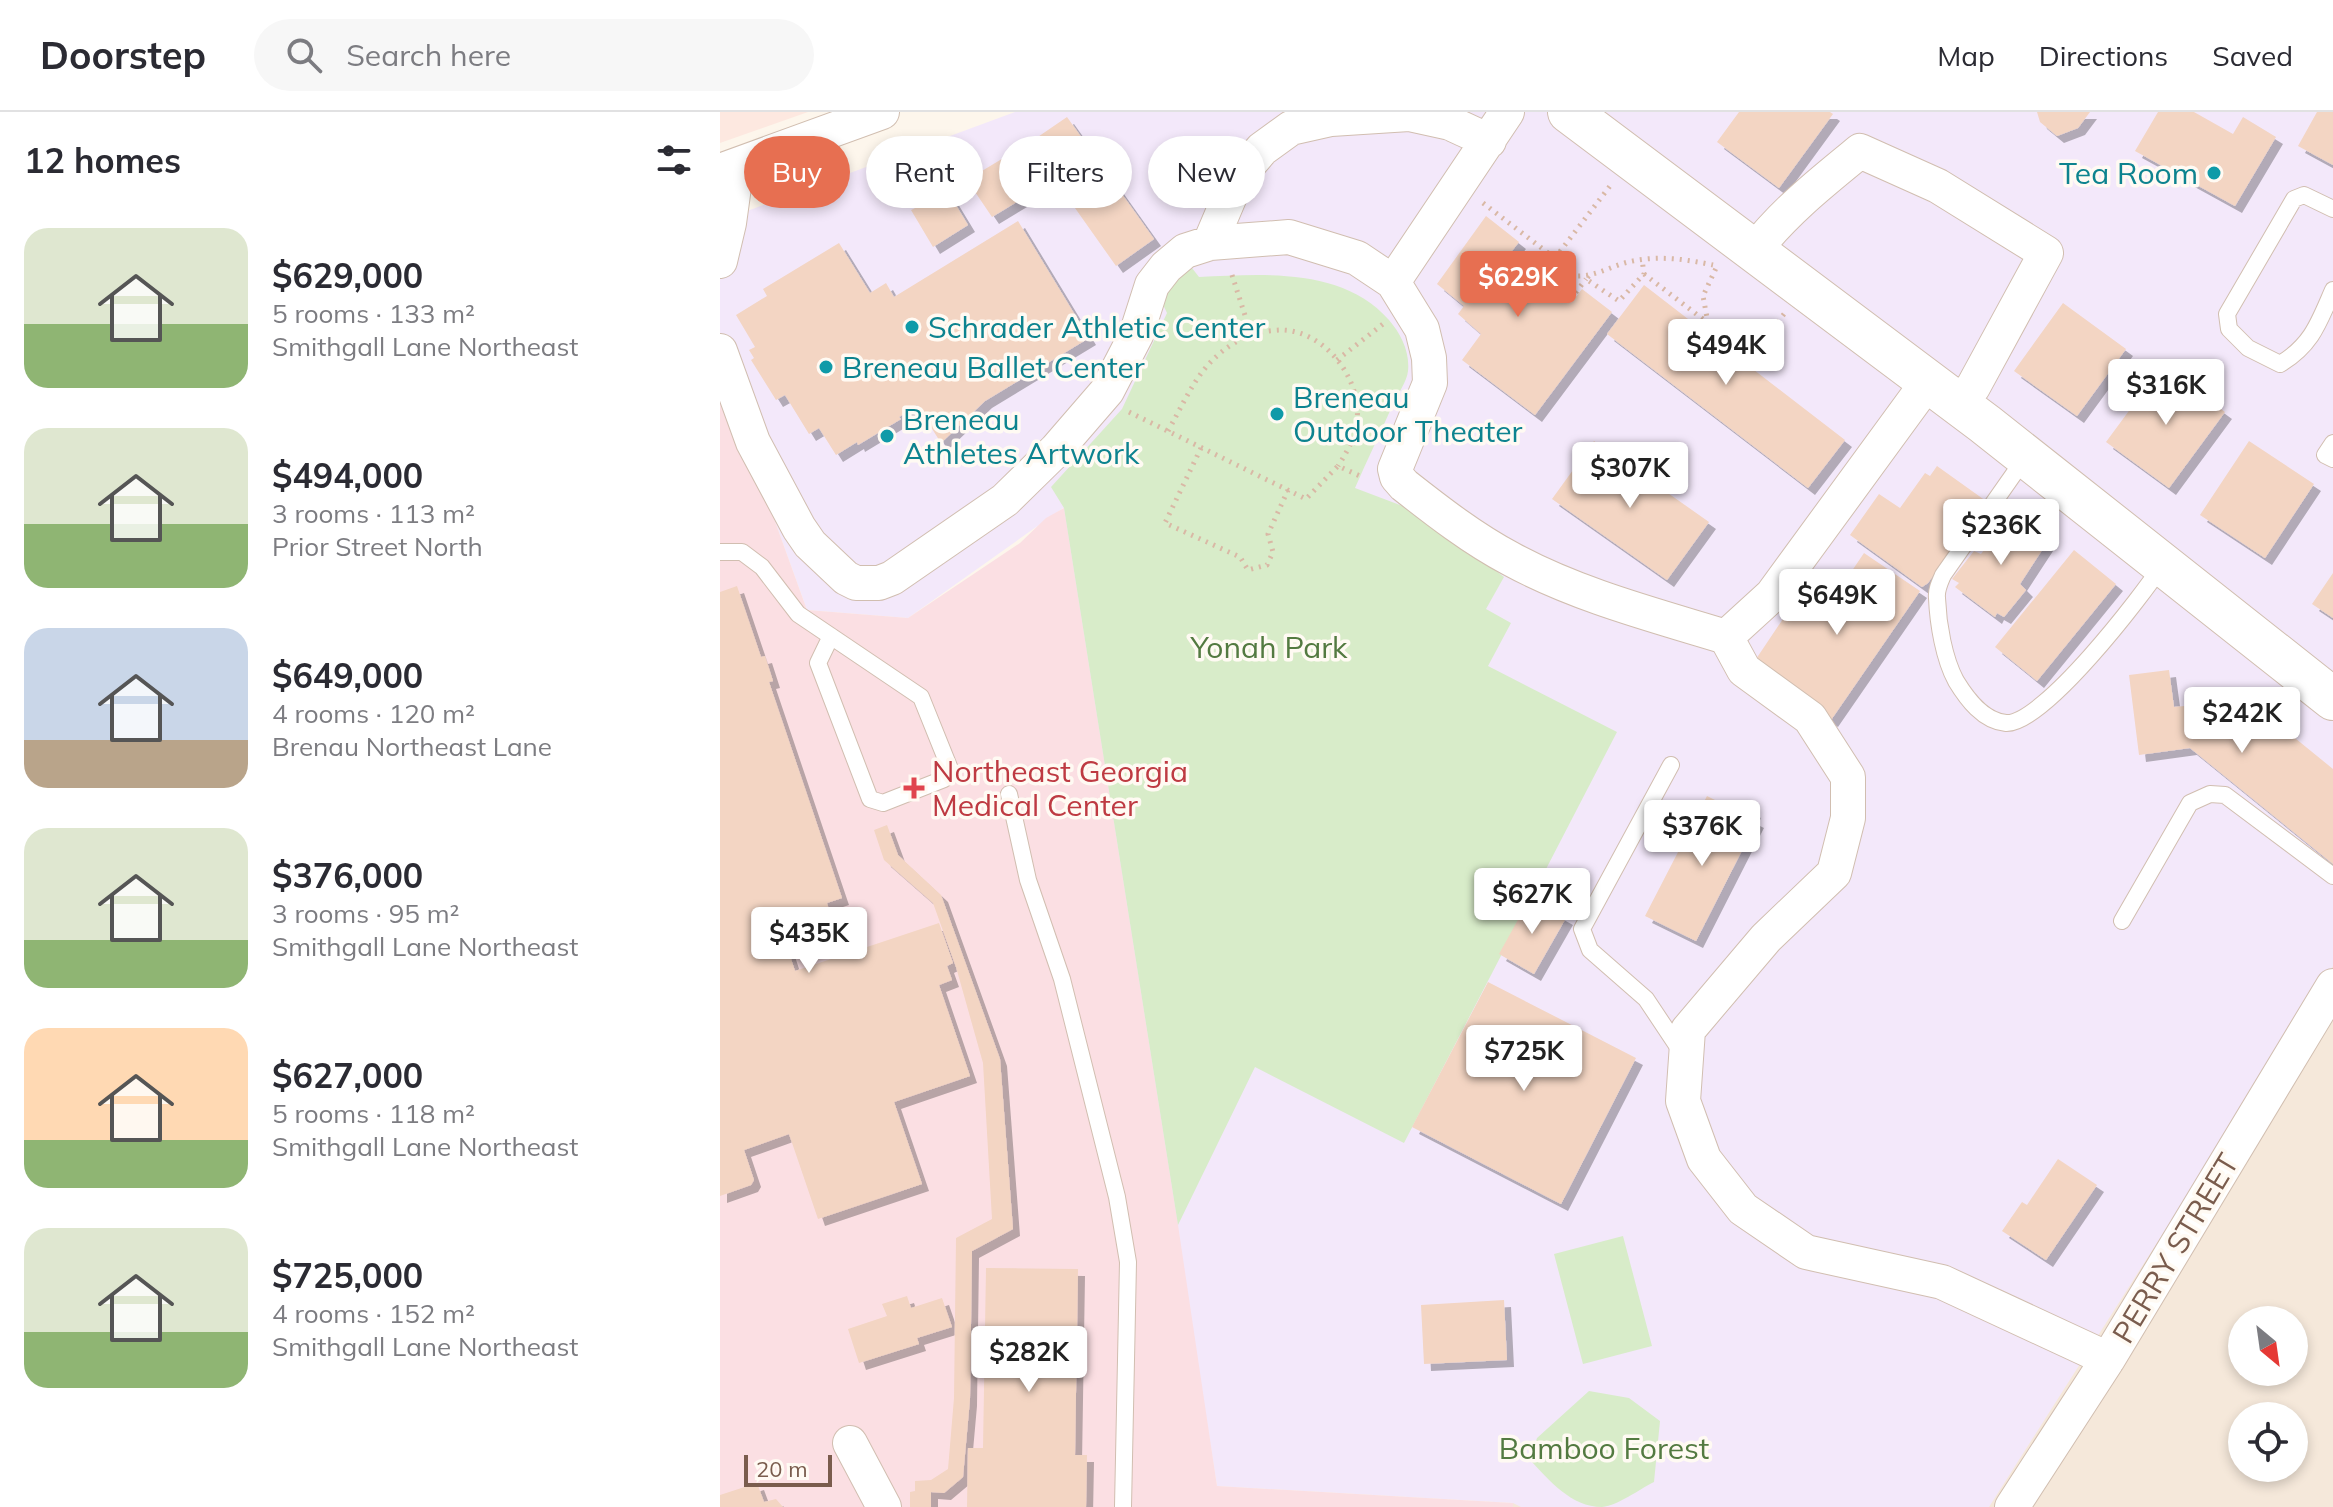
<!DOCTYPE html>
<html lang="en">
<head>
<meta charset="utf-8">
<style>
  body { margin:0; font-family:Mulish,sans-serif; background:#f7f7f7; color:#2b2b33; height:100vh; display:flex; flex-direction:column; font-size:30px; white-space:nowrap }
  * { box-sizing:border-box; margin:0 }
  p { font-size:26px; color:#7c7c81 }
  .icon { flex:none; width:44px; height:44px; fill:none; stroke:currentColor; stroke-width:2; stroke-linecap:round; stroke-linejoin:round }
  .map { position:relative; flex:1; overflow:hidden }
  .details { display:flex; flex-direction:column; background:#fff; width:720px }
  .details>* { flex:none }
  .hud { position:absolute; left:24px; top:24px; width:760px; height:72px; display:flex; gap:16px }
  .needle { width:52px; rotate:151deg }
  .tools { position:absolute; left:1508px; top:1194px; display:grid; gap:16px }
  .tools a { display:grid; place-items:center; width:80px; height:80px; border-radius:50%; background:#fff; box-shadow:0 4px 12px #0003; font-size:40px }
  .scale { position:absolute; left:24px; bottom:20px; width:88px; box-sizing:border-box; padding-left:8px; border:4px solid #7a5c4d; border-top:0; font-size:22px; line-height:28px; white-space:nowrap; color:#7a5c4d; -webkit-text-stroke:6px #fffaf3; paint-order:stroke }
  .price { position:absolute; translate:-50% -68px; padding:0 18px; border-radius:8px; background:#fff; color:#222; font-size:26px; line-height:52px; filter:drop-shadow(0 2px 4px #0008) }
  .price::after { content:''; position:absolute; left:50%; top:48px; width:24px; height:18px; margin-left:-12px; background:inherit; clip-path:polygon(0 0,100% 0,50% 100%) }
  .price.on { background:#e76f51; color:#fff }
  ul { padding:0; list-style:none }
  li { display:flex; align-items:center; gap:24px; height:200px; padding:0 24px }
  li span { display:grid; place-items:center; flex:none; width:224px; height:160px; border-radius:24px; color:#555 }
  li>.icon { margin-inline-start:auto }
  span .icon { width:96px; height:96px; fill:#fffc; stroke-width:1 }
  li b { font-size:34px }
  h2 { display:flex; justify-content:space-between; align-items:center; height:96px; padding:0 24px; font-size:34px }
  .tag { padding:0 28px; border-radius:36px; background:#fff; box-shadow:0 4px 12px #0003; font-size:28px; line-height:72px }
  .tag.on { background:#e76f51; color:#fff }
  header { display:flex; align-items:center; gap:48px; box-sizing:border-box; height:112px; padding:0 40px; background:#fff; border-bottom:2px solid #e1e1e2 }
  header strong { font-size:38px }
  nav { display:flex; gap:44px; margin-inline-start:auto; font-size:28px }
  .search { width:560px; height:72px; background:#f7f7f7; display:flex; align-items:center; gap:20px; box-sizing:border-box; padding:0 28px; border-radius:44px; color:#7c7c81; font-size:30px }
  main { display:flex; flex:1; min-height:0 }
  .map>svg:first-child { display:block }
  .residential { fill:#f5e8da; fill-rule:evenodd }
  .commercial { fill:#fde8e0 }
  .education { fill:#f3e8fa }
  .medical { fill:#fbdfe3 }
  .green { fill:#d8ecc9 }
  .building { fill:#f3d5c3; filter:url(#shadow) }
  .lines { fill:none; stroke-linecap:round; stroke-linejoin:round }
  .service-casing { stroke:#d1beb0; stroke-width:18 }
  .minor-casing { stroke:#d1beb0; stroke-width:36 }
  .tertiary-casing { stroke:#d1beb0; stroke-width:44 }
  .path { stroke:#d9b8a5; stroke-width:5; stroke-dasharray:2 6; stroke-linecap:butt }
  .service { stroke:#fff; stroke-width:16 }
  .minor { stroke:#fff; stroke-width:34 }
  .tertiary { stroke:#fff; stroke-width:42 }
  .culture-dot { fill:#0f9aa8; stroke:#fffaf3; stroke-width:3 }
  .health-dot { fill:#e0444e; stroke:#fffaf3; stroke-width:3 }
  .labels { text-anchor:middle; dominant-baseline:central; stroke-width:7; stroke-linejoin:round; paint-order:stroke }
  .culture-label { font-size:30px; fill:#0d838f; stroke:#fffaf3; text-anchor:start }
  .park-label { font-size:30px; fill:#537a41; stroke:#fffaf3 }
  .health-label { font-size:30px; fill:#be3a42; stroke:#fffaf3; text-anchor:start }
  .street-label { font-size:30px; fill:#7a5c4d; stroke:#fffaf3 }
</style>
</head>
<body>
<header>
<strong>Doorstep</strong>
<div class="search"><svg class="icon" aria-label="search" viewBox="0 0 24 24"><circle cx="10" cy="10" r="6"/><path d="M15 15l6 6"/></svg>Search here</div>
<nav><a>Map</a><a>Directions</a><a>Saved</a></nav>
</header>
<main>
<section class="details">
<h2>12 homes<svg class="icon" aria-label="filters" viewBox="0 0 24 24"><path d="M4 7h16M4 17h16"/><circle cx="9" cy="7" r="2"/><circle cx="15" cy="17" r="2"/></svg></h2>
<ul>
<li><span style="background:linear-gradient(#dfe7d0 60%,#8fb573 0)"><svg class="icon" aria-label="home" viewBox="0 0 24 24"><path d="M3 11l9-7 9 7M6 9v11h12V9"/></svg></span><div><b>$629,000</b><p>5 rooms · 133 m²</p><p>Smithgall Lane Northeast</p></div></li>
<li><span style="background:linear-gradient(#dfe7d0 60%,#8fb573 0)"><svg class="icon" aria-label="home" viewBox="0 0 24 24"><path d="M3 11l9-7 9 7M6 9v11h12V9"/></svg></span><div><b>$494,000</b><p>3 rooms · 113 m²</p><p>Prior Street North</p></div></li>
<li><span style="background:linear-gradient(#c9d6e8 70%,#b9a48a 0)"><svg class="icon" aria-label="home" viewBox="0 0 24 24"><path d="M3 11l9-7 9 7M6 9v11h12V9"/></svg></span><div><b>$649,000</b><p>4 rooms · 120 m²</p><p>Brenau Northeast Lane</p></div></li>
<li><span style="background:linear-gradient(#dfe7d0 70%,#8fb573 0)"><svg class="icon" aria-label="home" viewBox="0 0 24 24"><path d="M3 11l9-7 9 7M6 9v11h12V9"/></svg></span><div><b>$376,000</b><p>3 rooms · 95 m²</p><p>Smithgall Lane Northeast</p></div></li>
<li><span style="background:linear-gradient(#ffd9b3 70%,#8fb573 0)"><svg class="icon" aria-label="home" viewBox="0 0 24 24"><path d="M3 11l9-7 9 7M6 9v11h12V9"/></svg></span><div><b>$627,000</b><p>5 rooms · 118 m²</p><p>Smithgall Lane Northeast</p></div></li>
<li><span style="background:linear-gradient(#dfe7d0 65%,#8fb573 0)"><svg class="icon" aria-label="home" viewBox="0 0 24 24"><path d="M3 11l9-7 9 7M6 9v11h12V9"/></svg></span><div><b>$725,000</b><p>4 rooms · 152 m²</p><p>Smithgall Lane Northeast</p></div></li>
</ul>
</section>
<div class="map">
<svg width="1613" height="1395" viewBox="0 0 1613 1395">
  <defs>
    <filter id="shadow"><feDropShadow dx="7" dy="7" stdDeviation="0" flood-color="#0004"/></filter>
  </defs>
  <rect width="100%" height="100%" fill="#fdf6ec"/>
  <path class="residential" d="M1613,623V1395H793V1391L1318,804ZM1522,1208H1574V1260H1522ZM1522,1304H1574V1356H1522Z"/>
  <path class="commercial" d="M0,0H88L0,31Z"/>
  <path class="education" d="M295,0H1613V854L1269,1395H801L793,1391L497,1374L343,396L188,506L87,498L0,257V109Z"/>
  <path class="medical" d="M0,257L87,498L188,506L300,431L326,406L344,396L458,1113L497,1374L793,1391V1395H0Z"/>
  <path class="green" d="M472,156L479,165C543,162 623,155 669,208C681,222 690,240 688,259C687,269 678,282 673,292C661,320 647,348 635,376L701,401L784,465L766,497L791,511L768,554L897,620L684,1031L535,955L458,1113L344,396L331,375L402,297L447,201L437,180Z
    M903,1124L932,1234L863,1252L834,1142Z
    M869,1279L909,1286L940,1309L934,1370C918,1378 899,1393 882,1395C851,1395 829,1368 810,1348L817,1326Z"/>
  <path class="building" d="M1019,0H1110L1113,2L1059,76L997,30Z
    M1317,0H1370L1358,16L1337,24L1320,10Z
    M1438,0H1474L1513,22L1523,5L1556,25L1515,94L1415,39Z
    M1597,0H1613V53L1578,34Z
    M347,5L434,127L396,154L309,31Z
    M295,39L320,76L272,105L247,68Z
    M228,80L248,113L213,135L191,98Z
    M766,104L799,130L788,144L851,191L862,177L892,200L815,303L742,248L761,222L738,202L744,194L717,172Z
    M298,109L369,226L265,289L221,331L197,293L179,305L181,307L138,333L137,330L116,343L99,316L89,322L65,283L56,288L31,248L34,246L29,238L35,235L16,203L47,184L43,177L119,131L150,181L166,171L174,185Z
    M924,173L1125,328L1088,376L887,222Z
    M1343,191L1406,237L1357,304L1294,259Z
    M1442,254L1505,300L1449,376L1386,330Z
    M874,329L989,410L947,468L832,387Z
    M1529,329L1594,372L1545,446L1480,403Z
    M1217,354L1266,389L1208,471L1202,475L1130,423L1159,382L1180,396L1205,361L1210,364Z
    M1279,401L1307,422L1313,414L1330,426L1300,472L1306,478L1284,505L1277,501L1275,505L1235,475L1239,471L1232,467L1254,439L1261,442L1274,425L1267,420Z
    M1354,438L1396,472L1317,569L1275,535Z
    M1144,441L1200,479L1111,608L1032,553L1071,495L1098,509L1114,486L1104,480L1113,466L1123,472Z
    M1613,461V506L1592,492Z
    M17,474L41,545L45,544L53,569L49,570L122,786L107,791L109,798L98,802L96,798L59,810L75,859L219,811L233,851L227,854L232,868L219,873L250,964L174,990L202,1072L98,1107L69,1022L24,1038L34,1068L31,1073L0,1084V480Z
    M1449,558L1454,595L1475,593L1493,607L1516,578L1613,657V752L1470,636L1419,643L1409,563Z
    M987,684L1023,702L1026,695L1034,699L1031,706L1037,709L976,829L925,804Z
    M167,713L178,743L221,783L280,947L293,1117L252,1139L250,1287L243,1365L224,1381L211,1380V1395H190V1380L195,1379V1369L211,1368L228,1357L234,1286L236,1126L272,1107L263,951L236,855L213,791L164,748L154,718Z
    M810,786L846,806L814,862L779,842Z
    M768,870L916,946L841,1092L692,1015Z
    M1338,1047L1377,1073L1326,1148L1282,1119L1302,1090L1307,1093Z
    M266,1156L358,1157L355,1343H367L366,1395H247L248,1336H263Z
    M187,1184L191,1196L222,1186L232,1215L197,1226L199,1232L139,1251L128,1217L167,1204L162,1192Z
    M784,1188L787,1248L704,1252L701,1193Z
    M37,1371L44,1390L56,1387L63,1395H0V1383Z"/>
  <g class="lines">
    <defs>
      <path id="service" d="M1613,97L1584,83L1574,87L1507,202L1509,217L1528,236L1560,252C1592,233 1599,210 1613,178
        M1613,331L1605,343L1613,347
        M1305,346L1223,463C1220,470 1216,478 1217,486C1218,512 1224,547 1236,569C1247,587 1263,609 1286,611C1323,613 1422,484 1443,452
        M0,440H22L42,455L78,502L201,585L230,657L224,667L163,691L150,687L98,551L111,524
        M951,653L862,817L870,838L926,887L962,941
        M289,682L308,768L342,867L397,1085L408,1150L403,1395
        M1402,809L1470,691L1490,682L1505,683L1613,764"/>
      <path id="minor" d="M0,59L162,0
        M490,131L518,65L542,37L571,16L611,7L689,2L730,11L769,29
        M1034,139C1064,100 1102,70 1140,39L1218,74L1326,141L1253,275L1236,292
        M0,149L9,111L17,53
        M673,170L787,0
        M0,239L33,330L79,416L90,432L126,466L136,471H159L172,466L285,388L336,338L387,279L416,223L432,173L446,155L465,139L490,131L569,125L637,146L673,170L702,217L709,246L710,271L675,357L677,365L684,373C717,399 753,427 791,447C857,483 934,503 1006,525L1024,558L1090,606L1128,665V706L1114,761L1046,826L968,918L963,989L984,1047L1023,1097L1086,1140L1222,1170L1388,1247
        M1006,525L1052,483L1207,271
        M130,1331L164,1395
        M1292,1395L1388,1247L1613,874"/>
      <path id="tertiary" d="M849,0L1265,312L1613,587"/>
    </defs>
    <use href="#service" class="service-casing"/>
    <use href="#minor" class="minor-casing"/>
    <use href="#tertiary" class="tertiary-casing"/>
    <path class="path" d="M763,91L858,164C876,164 892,154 908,150C937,143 965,147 993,153
      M835,146L890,74
      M924,162L988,211L983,184L997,154
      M512,163L531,222C541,220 552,218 562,218C605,219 642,267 637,309C635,326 627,340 618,354
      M869,164L866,167L899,189L924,162L922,147
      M851,187L866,167
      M1038,235L1064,202
      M617,248L663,212
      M409,300L586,387L618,354L640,364
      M448,319C473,274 482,245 531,222
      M481,336L445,411L520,445L528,458L547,453L553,440L548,422L568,378"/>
    <use href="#service" class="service"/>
    <use href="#minor" class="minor"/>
    <use href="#tertiary" class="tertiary"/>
  </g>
  <g class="culture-dot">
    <circle cx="1494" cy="61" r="8"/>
    <circle cx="192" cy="215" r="8"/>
    <circle cx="106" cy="255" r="8"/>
    <circle cx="557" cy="302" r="8"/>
    <circle cx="167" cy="324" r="8"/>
  </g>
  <path class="health-dot" d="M190 664h8v8h8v8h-8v8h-8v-8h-8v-8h8z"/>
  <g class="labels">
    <g class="culture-label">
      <text x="1478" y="61" text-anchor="end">Tea Room</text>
      <text x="208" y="215">Schrader Athletic Center</text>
      <text x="122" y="255">Breneau Ballet Center</text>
      <text x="573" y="285">Breneau<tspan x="573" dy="34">Outdoor Theater</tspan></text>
      <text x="183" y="307">Breneau<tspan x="183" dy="34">Athletes Artwork</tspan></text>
    </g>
    <g class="park-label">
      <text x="549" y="535">Yonah Park</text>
      <text x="884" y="1336">Bamboo Forest</text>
    </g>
    <g class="health-label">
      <text x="212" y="659">Northeast Georgia<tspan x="212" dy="34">Medical Center</tspan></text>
    </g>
    <g class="street-label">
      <text transform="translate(1455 1136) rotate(-59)">PERRY STREET</text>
    </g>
  </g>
</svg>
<div class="tools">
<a><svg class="needle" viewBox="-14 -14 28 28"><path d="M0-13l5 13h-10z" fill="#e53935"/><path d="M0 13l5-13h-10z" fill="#7c7c81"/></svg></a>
<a><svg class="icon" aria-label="locate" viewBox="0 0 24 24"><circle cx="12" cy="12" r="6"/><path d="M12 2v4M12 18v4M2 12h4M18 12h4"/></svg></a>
</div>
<div class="scale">20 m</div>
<b class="price on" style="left:798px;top:207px">$629K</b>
<b class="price" style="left:1006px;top:275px">$494K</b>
<b class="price" style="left:1446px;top:315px">$316K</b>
<b class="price" style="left:910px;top:398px">$307K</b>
<b class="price" style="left:1281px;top:455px">$236K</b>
<b class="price" style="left:1117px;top:525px">$649K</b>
<b class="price" style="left:1522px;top:643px">$242K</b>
<b class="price" style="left:982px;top:756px">$376K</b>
<b class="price" style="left:812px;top:824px">$627K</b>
<b class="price" style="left:89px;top:863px">$435K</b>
<b class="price" style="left:804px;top:981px">$725K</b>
<b class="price" style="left:309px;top:1282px">$282K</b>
<div class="hud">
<a class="tag on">Buy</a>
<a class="tag">Rent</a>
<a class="tag">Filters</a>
<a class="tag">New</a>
</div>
</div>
</main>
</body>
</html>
